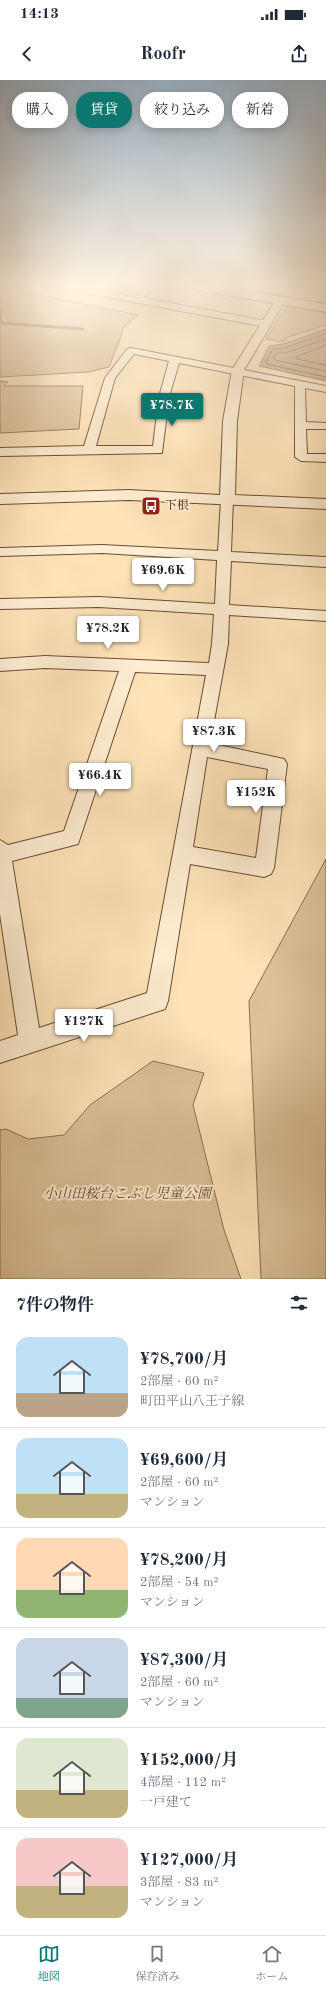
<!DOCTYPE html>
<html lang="ja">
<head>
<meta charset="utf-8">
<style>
  body { margin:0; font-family:"Old Standard TT","Noto Serif JP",serif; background:#f6f6f7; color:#1f2937; height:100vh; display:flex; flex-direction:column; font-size:15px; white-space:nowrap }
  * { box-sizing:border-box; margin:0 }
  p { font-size:13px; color:#747a83 }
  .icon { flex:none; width:22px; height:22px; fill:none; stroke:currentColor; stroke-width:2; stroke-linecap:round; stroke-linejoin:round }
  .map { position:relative; height:1199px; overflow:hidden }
  .side { display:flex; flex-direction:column; background:#fff; flex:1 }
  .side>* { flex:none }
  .guide { position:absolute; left:12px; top:12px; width:302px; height:36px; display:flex; gap:8px }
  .price { position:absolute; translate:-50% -34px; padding:0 9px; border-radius:4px; background:#fff; color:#222; font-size:13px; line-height:26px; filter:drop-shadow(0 1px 2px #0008) }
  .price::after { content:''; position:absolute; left:50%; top:24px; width:12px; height:9px; margin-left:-6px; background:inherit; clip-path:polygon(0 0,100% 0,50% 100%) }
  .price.selected { background:#0f766e; color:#fff }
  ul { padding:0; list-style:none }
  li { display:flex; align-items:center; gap:12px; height:100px; padding:0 16px }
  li+li { border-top:1px solid #e0e1e3 }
  li span { display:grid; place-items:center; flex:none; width:112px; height:80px; border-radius:12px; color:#555 }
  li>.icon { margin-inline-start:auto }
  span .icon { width:48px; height:48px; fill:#fffc; stroke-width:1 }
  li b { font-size:17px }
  h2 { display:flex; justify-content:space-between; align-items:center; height:48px; padding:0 16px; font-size:17px }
  .tag { padding:0 14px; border-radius:16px; background:#fff; box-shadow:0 2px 10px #0003; font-size:14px; line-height:36px }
  .tag.selected { background:#0f766e; color:#fff }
  .status { display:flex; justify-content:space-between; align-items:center; height:28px; padding:0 20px; background:#fff; direction:ltr }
  .status svg { height:11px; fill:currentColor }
  header { display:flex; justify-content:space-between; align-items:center; height:52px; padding:0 16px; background:#fff; font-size:18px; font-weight:700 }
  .tabs { display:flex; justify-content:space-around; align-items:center; height:56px; border-top:1px solid #e0e1e3; background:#fff; font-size:11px; color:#747a83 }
  .tabs a { display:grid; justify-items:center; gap:2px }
  .tabs .selected { color:#0f766e }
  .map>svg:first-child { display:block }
  .green { fill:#ddc19a; stroke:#8c6e52 }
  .water { fill:#bb9f7c; stroke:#876a4e }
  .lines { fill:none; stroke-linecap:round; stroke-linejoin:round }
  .shore { stroke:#7a5c42; stroke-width:1 }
  .stream { stroke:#876a4e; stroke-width:3 }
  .minor-casing { stroke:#6b4c35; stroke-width:2 }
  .tertiary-casing { stroke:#6b4c35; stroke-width:2 }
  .secondary-casing { stroke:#3a1a09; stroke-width:2 }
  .minor { fill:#feedd1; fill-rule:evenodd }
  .tertiary { fill:#feedd1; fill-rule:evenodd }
  .secondary { fill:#feedd1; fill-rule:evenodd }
  .labels { text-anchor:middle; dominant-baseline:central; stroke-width:4; stroke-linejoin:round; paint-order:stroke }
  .poi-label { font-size:12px; fill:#3a1a09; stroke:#feedd1; text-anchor:start }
  .near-park-label { font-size:14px; font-style:italic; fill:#6b4c34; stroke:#feedd1 }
</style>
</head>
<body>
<div class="status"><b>14:13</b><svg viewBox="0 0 49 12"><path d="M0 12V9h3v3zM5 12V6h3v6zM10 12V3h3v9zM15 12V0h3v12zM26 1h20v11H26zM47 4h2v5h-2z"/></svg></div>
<header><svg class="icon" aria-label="back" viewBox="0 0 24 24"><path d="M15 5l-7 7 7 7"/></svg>Roofr<svg class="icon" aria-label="share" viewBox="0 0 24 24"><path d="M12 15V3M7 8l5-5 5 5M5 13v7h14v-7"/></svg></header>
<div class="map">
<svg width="326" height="1199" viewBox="0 0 326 1199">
  <rect width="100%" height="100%" fill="#fee3b8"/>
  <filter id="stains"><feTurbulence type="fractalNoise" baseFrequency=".005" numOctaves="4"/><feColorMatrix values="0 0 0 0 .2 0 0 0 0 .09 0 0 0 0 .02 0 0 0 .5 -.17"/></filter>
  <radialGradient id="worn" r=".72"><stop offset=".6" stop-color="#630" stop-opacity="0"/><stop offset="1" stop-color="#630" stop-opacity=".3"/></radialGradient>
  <path class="green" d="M0,207L138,235L122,249L123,251L109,287L88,292L0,297V243H9L0,227Z
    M292,226L326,232V245L285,258L287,260L280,262L266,259L286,227Z
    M0,301L8,302L4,306H83L79,349L0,353Z
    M326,779V1199H261L249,921Z
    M153,981L204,993L193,1025L224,1150L241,1199H0V1050L6,1049L28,1059L64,1055L90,1025Z"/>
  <path class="water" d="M326,249V301L259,286L269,266L283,264Z"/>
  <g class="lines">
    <path class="shore" d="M326,254L284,268L273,269L266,282L267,284L326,297
      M326,259L286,273H276L273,278L275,280L326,291
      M326,265L296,277L297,279L326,285"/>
    <path class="stream" d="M0,230L1,243L83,249"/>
    <defs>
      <path id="minor" d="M60,206H79L135,217L147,206H156L144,218L266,241L271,244L266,247L64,209Z
        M131,268L326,306V312L305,308L306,342L326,343V349H306L307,374H326V382L301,381L295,377V306L179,283L169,317L162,373L0,376V368L84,366L105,298L127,269ZM134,274L169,281L159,317L153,366H96L115,298Z
        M227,415L233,419L231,472L326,477V487L231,481L229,525L326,531V541L229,535L228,564L210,663L284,679L287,684L274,788L271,794L264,797L190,784L168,921L165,929L0,983V961L18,955L0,834V760L8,765L64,751L119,591L45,588L0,591V579L45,576L209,583L212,564L214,534L99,527L0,529V519L99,517L215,524L217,480L102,473L0,476V468L102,465L218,471L221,419ZM135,592L206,595L147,913L39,948L12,781L78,764ZM207,677L268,689L256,778L193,767Z"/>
      <path id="tertiary" d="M280,218L285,221L244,290L237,341L235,415L326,419V429L129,420L0,424V414L129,410L220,415L223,341L232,290L275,221Z"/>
      <path id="secondary" d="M190,206H219L326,224V232L196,210Z"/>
    </defs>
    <use href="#minor" class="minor-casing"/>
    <use href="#tertiary" class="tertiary-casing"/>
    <use href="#secondary" class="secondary-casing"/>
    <use href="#minor" class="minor"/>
    <use href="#tertiary" class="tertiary"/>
    <use href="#secondary" class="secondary"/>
  </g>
  <linearGradient id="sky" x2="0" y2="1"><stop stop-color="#96acbd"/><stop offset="0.55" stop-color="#fff2df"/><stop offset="1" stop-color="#fff2df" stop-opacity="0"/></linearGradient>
  <rect width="326" height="374" fill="url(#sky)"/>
  <defs>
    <symbol id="bus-square" viewBox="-11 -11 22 22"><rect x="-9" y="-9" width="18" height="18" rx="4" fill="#8f2418" stroke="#feedd1"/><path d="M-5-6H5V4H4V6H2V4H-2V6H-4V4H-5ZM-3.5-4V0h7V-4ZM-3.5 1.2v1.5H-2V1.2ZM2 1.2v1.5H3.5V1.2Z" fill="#fff"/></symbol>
  </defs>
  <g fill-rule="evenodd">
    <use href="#bus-square" x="140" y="415" width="22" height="22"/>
  </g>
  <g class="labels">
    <g class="poi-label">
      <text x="165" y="426">下根</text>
    </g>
    <g class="near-park-label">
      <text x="127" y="1114">小山田桜台こぶし児童公園</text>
    </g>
  </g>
  <rect width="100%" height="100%" filter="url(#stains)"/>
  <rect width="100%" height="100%" fill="url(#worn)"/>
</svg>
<b class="price selected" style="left:172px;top:347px">¥78.7K</b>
<b class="price" style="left:163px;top:512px">¥69.6K</b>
<b class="price" style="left:108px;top:570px">¥78.2K</b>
<b class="price" style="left:214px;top:673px">¥87.3K</b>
<b class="price" style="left:100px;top:717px">¥66.4K</b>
<b class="price" style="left:256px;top:734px">¥152K</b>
<b class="price" style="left:84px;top:963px">¥127K</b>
<div class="guide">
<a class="tag">購入</a>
<a class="tag selected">賃貸</a>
<a class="tag">絞り込み</a>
<a class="tag">新着</a>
</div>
</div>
<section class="side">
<h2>7件の物件<svg class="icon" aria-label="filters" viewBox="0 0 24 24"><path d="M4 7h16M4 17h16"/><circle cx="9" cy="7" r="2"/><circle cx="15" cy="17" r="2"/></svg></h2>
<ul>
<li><span style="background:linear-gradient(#bfe0f5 70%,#b9a48a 0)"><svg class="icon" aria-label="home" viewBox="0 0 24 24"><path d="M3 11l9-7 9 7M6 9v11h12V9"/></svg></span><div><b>¥78,700/月</b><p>2部屋 · 60 m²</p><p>町田平山八王子線</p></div></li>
<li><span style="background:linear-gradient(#bfe0f5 70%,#c2b280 0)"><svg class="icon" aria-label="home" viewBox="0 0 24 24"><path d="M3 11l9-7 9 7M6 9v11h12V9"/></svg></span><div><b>¥69,600/月</b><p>2部屋 · 60 m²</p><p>マンション</p></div></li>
<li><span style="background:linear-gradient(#ffd9b3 65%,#8fb573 0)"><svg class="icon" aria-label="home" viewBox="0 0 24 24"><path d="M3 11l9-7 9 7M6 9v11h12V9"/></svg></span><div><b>¥78,200/月</b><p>2部屋 · 54 m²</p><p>マンション</p></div></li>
<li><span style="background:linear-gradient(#c9d6e8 75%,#7fa58c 0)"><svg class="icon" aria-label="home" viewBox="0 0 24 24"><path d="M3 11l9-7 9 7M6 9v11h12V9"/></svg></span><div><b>¥87,300/月</b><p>2部屋 · 60 m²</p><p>マンション</p></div></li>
<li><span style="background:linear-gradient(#dfe7d0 65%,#c2b280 0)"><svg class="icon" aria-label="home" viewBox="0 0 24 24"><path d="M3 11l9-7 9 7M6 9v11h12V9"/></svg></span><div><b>¥152,000/月</b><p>4部屋 · 112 m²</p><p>一戸建て</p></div></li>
<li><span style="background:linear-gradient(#f6c9c9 60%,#c2b280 0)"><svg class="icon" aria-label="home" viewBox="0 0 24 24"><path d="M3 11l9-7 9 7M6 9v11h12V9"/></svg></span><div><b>¥127,000/月</b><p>3部屋 · 83 m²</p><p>マンション</p></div></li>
</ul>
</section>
<nav class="tabs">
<a class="selected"><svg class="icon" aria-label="map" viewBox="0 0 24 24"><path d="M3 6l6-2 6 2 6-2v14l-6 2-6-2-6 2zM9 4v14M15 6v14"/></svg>地図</a>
<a><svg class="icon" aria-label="saved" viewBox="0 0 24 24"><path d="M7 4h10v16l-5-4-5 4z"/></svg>保存済み</a>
<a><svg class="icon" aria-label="home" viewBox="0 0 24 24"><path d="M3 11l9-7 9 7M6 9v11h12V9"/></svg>ホーム</a>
</nav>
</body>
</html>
